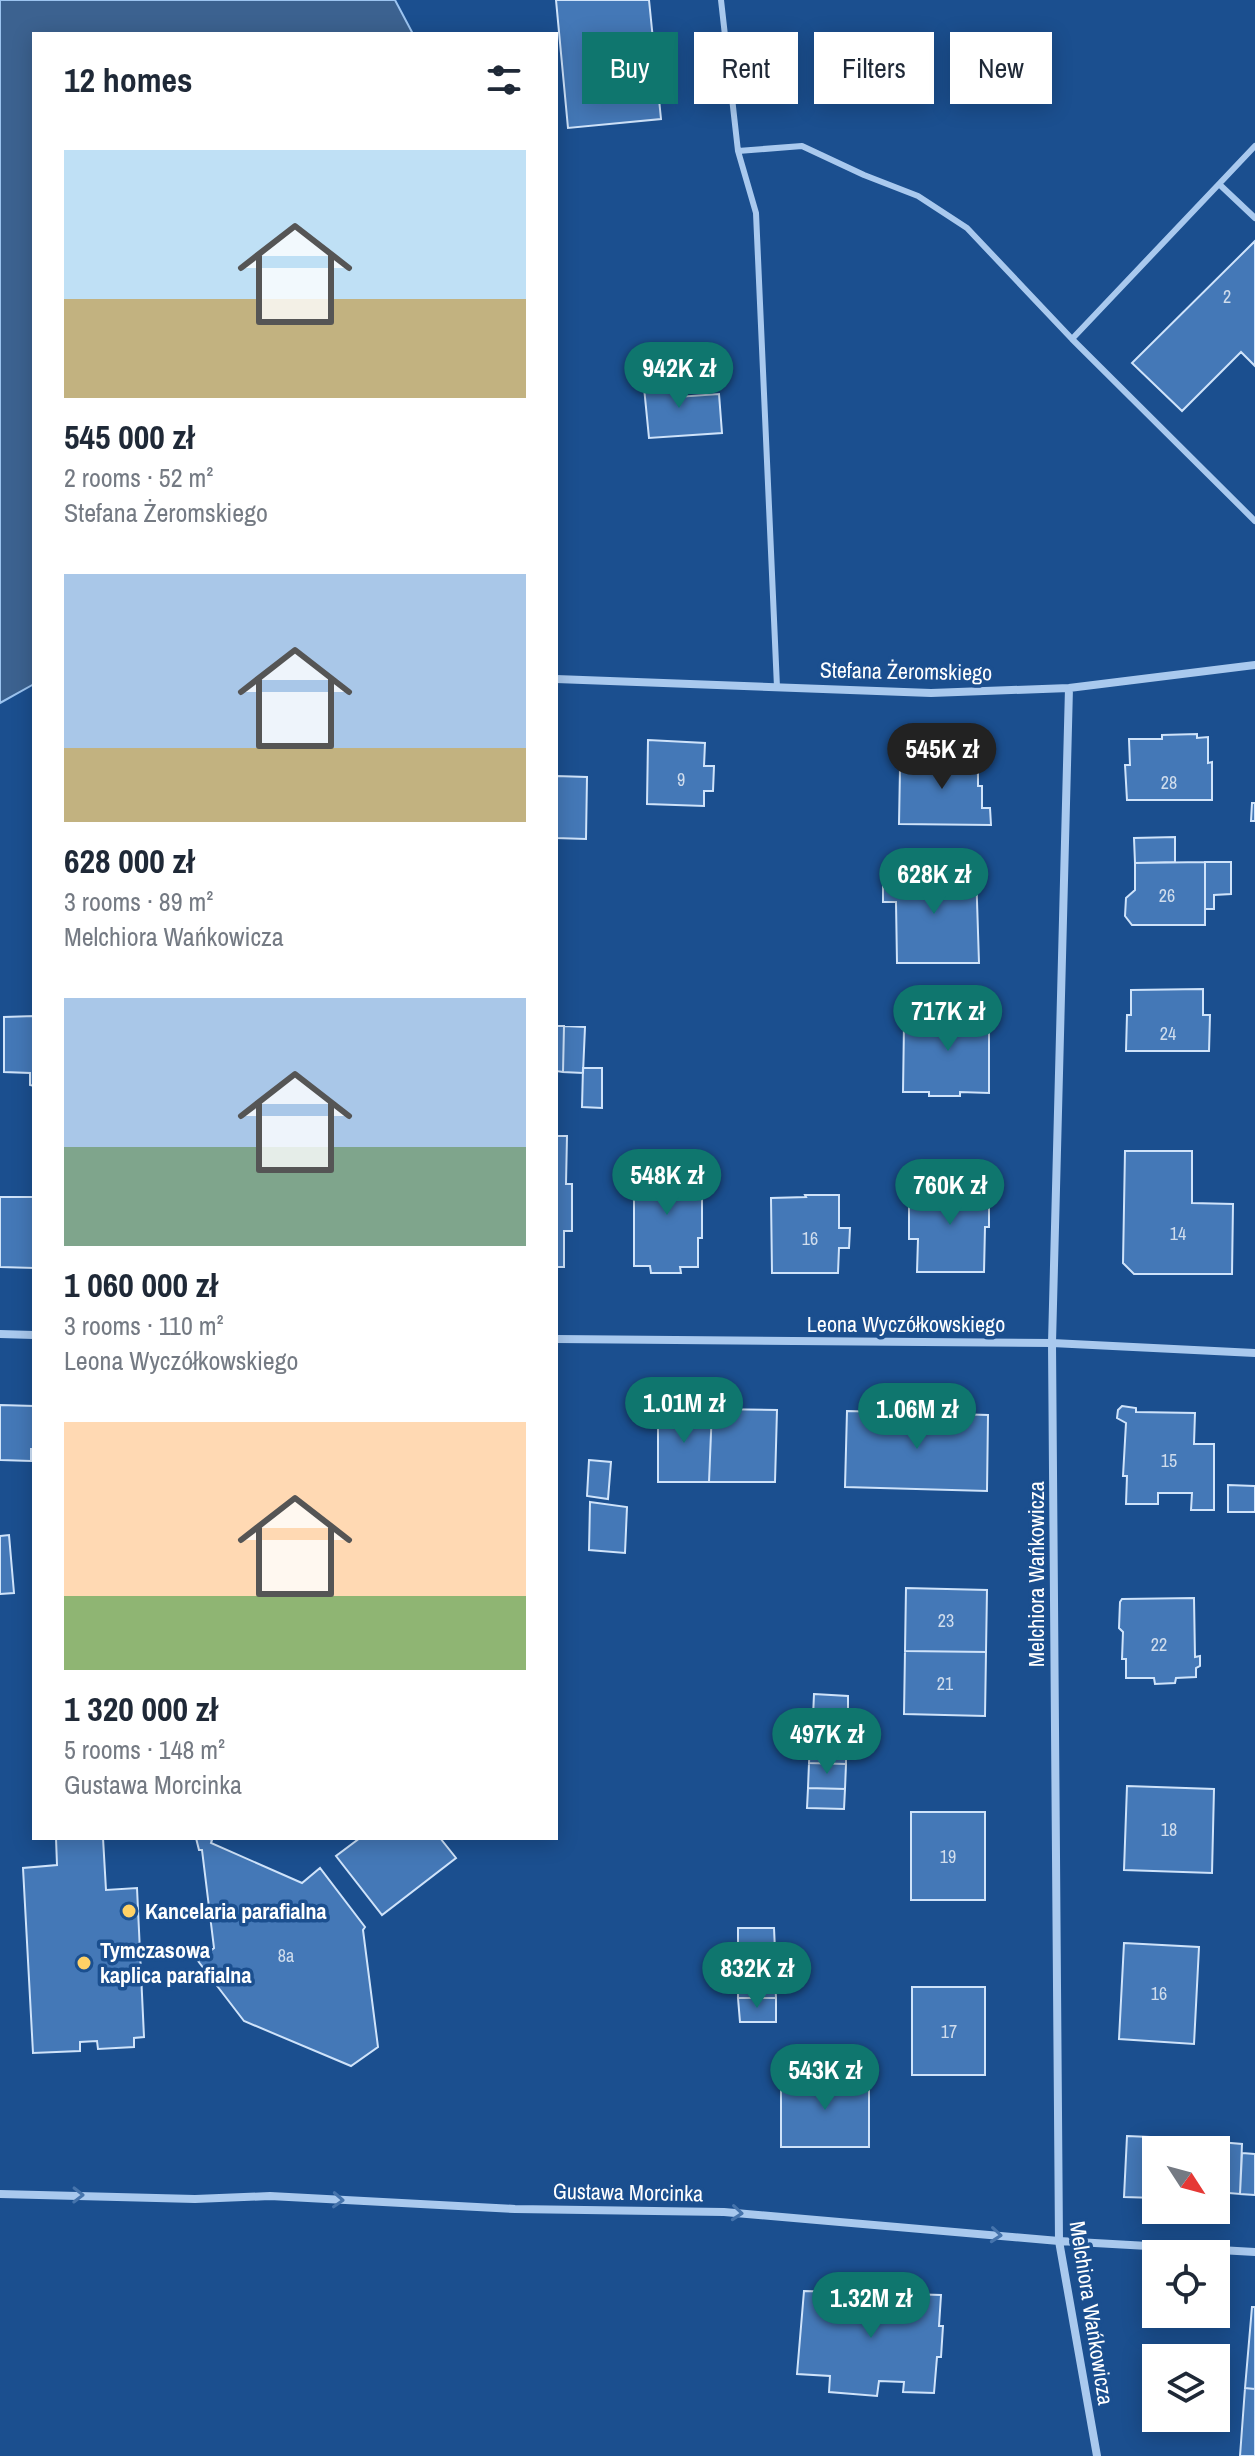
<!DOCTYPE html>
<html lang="en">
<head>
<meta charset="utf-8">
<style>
  body { margin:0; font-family:"Archivo Narrow",sans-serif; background:#f2f2f3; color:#1f2937; height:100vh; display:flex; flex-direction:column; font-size:30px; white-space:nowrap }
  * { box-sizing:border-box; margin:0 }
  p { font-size:26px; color:#747a83 }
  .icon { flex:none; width:44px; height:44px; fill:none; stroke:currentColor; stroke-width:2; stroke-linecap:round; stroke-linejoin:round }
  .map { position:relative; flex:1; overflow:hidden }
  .drawer { position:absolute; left:32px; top:32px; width:526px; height:1808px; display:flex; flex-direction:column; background:#fff; border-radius:0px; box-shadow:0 4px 20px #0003 }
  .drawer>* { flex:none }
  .banner { position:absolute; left:582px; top:32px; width:552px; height:72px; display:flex; gap:16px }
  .needle { width:52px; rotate:126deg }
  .buttons { position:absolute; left:1142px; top:2136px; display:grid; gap:16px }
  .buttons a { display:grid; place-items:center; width:88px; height:88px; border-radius:0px; background:#fff; box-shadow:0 4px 20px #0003; font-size:40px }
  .price { position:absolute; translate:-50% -68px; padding:0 18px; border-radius:28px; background:#0f766e; color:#fff; font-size:26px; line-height:52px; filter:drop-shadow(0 2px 4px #0008) }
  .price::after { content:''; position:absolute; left:50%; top:48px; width:24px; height:18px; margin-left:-12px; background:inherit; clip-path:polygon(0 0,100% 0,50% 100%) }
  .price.current { background:#222; color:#fff }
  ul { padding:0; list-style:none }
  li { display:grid; align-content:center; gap:16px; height:424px; padding:0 32px }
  li span { display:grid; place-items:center; height:248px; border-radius:0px; color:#555 }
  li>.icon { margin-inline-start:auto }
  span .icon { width:144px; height:144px; fill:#fffc; stroke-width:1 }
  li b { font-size:34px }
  h2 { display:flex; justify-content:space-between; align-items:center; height:96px; padding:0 32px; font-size:34px }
  .pill { padding:0 28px; border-radius:0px; background:#fff; box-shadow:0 4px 20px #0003; font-size:28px; line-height:72px }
  .pill.current { background:#0f766e; color:#fff }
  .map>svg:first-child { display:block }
  .water { fill:#3c6290; stroke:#9cc4f0; stroke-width:2 }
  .building { fill:#4478b7; stroke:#cfe3fa; stroke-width:2 }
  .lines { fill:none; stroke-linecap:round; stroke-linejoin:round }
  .service { stroke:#a9c9ee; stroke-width:6 }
  .minor { stroke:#a9c9ee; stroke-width:8 }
  .oneway { stroke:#4674ac }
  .poi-dot { fill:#ffd166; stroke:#1b4f8f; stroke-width:3 }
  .labels { text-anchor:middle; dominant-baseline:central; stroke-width:7; stroke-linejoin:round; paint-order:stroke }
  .number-label { font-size:18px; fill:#d0dded }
  .street-label { font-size:22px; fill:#fff; stroke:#1b4f8f }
  .poi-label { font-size:22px; font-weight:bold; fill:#fff; stroke:#1b4f8f; text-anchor:start }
</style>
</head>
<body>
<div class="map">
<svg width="1255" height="2456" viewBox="0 0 1255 2456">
  <rect width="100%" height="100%" fill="#1b4f8f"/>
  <path class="water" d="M0,0H395L413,34H34V684L0,703Z"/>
  <path class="building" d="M556,0H649L661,119L568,128Z
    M1255,241V366L1241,352L1182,411L1132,363Z
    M675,375L677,397L719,394L722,433L649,438L643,377Z
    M1197,734V738L1208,737V763L1212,762V800H1127L1125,765H1130L1129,739H1162V735Z
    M648,740L705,743L704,766H714L713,791H704V806L647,804Z
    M909,754H978V786H982V808H990L991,825L899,824L900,769H909Z
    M556,776L587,777L586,839L556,838Z
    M1252,803H1255V821H1251Z
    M1175,837V862L1135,863L1134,838Z
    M1205,862V925H1132L1125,916L1126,898L1135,890V863Z
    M1205,862H1231V894L1214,895V909H1205Z
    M918,866V898H933V871L976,870L979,963H897L896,902H883V867Z
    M1203,989V1015H1210L1209,1051H1126L1127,1015H1131V990Z
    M938,1002H980L979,1024L989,1025V1093L960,1092V1096H929V1092H903L904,1024H937Z
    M34,1016V1086L30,1085V1073L4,1072V1017Z
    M556,1026H564L563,1072L556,1071Z
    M564,1026L585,1027L583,1073L563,1072Z
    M583,1068H602V1108L582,1107Z
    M556,1136H567L566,1184H572V1231H564V1267H556Z
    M1125,1151H1192V1203L1233,1204L1232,1274H1134L1123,1263Z
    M653,1156L680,1157L679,1171H698V1198H702V1238H698V1267H680L681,1273H651L650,1266H634V1170L653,1171Z
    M919,1182L985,1183V1199H989V1227H985L984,1272H917L918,1239H909V1204H919Z
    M805,1195H839V1228H850L849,1248H839L838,1273H772L771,1198L806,1197Z
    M0,1197H34V1268L0,1267Z
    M0,1405L34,1406V1449H31V1461L0,1460Z
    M1122,1406L1136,1408V1412L1195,1413L1194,1444H1214V1510H1191L1192,1493H1158V1504H1126L1127,1476H1123L1126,1423L1117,1418L1118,1410Z
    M658,1409H712L709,1482H658Z
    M712,1409L777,1410L775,1482H709Z
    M847,1411L988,1415L987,1491L845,1487Z
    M589,1460L611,1462L608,1499L587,1496Z
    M1228,1485L1255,1486V1512H1228Z
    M590,1502L627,1507L625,1553L589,1550Z
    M9,1535L14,1593L0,1594V1536Z
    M906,1588L987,1590L986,1652L905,1651Z
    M1194,1598L1195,1657L1200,1656V1666L1196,1668V1677L1176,1678L1175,1683L1155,1684L1154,1678H1126V1659H1122L1123,1632L1119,1628L1120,1602L1122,1599Z
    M905,1651L986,1652L985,1716L904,1714Z
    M814,1694L848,1696V1718L813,1717Z
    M813,1717L848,1718L846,1741L812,1738Z
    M810,1738L846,1741V1764L809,1763Z
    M809,1763L846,1764L845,1789L808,1788Z
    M1127,1786L1214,1789L1212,1873L1124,1870Z
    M808,1788L845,1789L844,1809L807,1808Z
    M911,1812H985V1900H911Z
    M56,1838H103L106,1890L137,1888L144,2037L134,2038V2047L98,2049L97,2041L80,2042V2051L33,2053L23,1868L57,1865Z
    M196,1838H208L212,1840L211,1843L302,1883L320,1868L365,1927L363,1930L378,2047L351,2066L244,2021L198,1961L214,1948L202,1850H199Z
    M360,1838H440L456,1858L382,1915L336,1856Z
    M738,1928H774L775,1950L738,1951Z
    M1124,1943L1199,1947L1194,2044L1119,2039Z
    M775,1950V1974L738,1973V1951Z
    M738,1973L775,1974L776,1998H738Z
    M912,1987H985V2075H912Z
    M738,1998H776V2022H740Z
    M869,2076V2147H781V2077Z
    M1127,2136L1218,2140L1216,2200V2150H1156V2198L1124,2197Z
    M1219,2142L1242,2144L1240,2194L1217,2192Z
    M1242,2153L1255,2154V2195L1240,2194Z
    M804,2291L941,2295L939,2326H943L941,2357H937L934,2393L903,2392L904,2382L879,2381L877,2396L829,2392L830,2376L797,2374Z
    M1252,2307H1255V2389L1245,2388Z
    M1245,2388L1255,2389V2456H1240Z"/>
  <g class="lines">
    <path class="service" d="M721,0L738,151L802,146L864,175L918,196L967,228L1072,339L1255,521
      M738,151L756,213L777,687
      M1219,184L1255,146
      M1072,339L1219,184L1255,218"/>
    <path class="minor" d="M556,679L931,693L1069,688L1255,665
      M1069,688L1052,1343L1059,2241L1097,2456
      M0,1334L34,1335
      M556,1339L1052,1343L1255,1353
      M0,2194L195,2199L270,2196L515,2209L724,2212L1059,2241L1255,2252"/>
  </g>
  <defs><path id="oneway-chevron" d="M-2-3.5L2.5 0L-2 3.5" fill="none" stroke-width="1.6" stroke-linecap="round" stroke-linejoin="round" transform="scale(2)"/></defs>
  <g class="oneway">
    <use href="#oneway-chevron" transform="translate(78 2195) rotate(1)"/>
    <use href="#oneway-chevron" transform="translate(338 2200) rotate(3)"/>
    <use href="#oneway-chevron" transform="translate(737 2213) rotate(5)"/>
    <use href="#oneway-chevron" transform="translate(996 2235) rotate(5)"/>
  </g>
  <g class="poi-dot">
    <circle cx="129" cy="1911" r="8"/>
    <circle cx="84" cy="1963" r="8"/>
  </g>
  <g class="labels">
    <g class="number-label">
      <text x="1227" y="296">2</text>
      <text x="681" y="779">9</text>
      <text x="1169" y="782">28</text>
      <text x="1167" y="895">26</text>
      <text x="1168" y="1033">24</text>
      <text x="1178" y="1233">14</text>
      <text x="810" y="1238">16</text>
      <text x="1169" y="1460">15</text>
      <text x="946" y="1620">23</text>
      <text x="1159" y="1644">22</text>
      <text x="945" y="1683">21</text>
      <text x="1169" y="1829">18</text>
      <text x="948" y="1856">19</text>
      <text x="286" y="1955">8a</text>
      <text x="1159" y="1993">16</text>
      <text x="949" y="2031">17</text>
    </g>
    <g class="street-label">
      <text transform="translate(906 671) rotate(1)">Stefana Żeromskiego</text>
      <text x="906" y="1324">Leona Wyczółkowskiego</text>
      <text transform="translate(1036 1574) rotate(-90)">Melchiora Wańkowicza</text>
      <text transform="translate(628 2192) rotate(1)">Gustawa Morcinka</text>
      <text transform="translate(1092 2313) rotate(81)">Melchiora Wańkowicza</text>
    </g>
    <g class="poi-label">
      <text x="145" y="1911">Kancelaria parafialna</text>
      <text x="100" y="1950">Tymczasowa<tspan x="100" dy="25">kaplica parafialna</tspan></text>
    </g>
  </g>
</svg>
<div class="buttons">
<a><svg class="needle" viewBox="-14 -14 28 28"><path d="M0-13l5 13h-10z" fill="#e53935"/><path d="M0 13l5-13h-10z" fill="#747a83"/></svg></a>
<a><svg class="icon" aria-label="locate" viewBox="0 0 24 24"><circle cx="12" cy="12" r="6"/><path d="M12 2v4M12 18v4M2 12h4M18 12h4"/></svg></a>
<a><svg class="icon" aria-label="layers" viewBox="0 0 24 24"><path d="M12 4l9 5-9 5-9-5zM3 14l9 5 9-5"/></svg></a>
</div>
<b class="price" style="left:679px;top:410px">942K zł</b>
<b class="price current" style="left:942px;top:791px">545K zł</b>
<b class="price" style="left:934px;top:916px">628K zł</b>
<b class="price" style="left:948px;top:1053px">717K zł</b>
<b class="price" style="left:667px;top:1217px">548K zł</b>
<b class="price" style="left:950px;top:1227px">760K zł</b>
<b class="price" style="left:684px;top:1445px">1.01M zł</b>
<b class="price" style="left:917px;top:1451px">1.06M zł</b>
<b class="price" style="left:827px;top:1776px">497K zł</b>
<b class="price" style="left:757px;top:2010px">832K zł</b>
<b class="price" style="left:825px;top:2112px">543K zł</b>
<b class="price" style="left:871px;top:2340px">1.32M zł</b>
<div class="banner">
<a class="pill current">Buy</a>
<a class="pill">Rent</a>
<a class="pill">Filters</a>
<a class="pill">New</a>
</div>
<section class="drawer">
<h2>12 homes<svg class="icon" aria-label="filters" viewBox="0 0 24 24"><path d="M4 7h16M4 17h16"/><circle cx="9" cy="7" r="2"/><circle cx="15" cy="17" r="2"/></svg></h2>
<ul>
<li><span style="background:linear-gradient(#bfe0f5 60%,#c2b280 0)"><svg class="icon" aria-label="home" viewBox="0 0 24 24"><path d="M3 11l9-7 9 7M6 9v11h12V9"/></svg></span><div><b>545 000 zł</b><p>2 rooms · 52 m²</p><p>Stefana Żeromskiego</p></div></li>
<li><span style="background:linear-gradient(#a9c7e8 70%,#c2b280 0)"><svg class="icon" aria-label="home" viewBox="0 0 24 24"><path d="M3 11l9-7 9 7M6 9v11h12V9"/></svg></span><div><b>628 000 zł</b><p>3 rooms · 89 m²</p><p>Melchiora Wańkowicza</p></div></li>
<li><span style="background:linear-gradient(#a9c7e8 60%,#7fa58c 0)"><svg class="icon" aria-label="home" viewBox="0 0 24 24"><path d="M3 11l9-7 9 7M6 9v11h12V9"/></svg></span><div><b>1 060 000 zł</b><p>3 rooms · 110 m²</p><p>Leona Wyczółkowskiego</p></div></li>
<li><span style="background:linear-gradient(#ffd9b3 70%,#8fb573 0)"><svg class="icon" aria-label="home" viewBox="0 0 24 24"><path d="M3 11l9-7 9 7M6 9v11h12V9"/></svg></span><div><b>1 320 000 zł</b><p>5 rooms · 148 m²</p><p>Gustawa Morcinka</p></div></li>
</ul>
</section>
</div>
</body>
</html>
